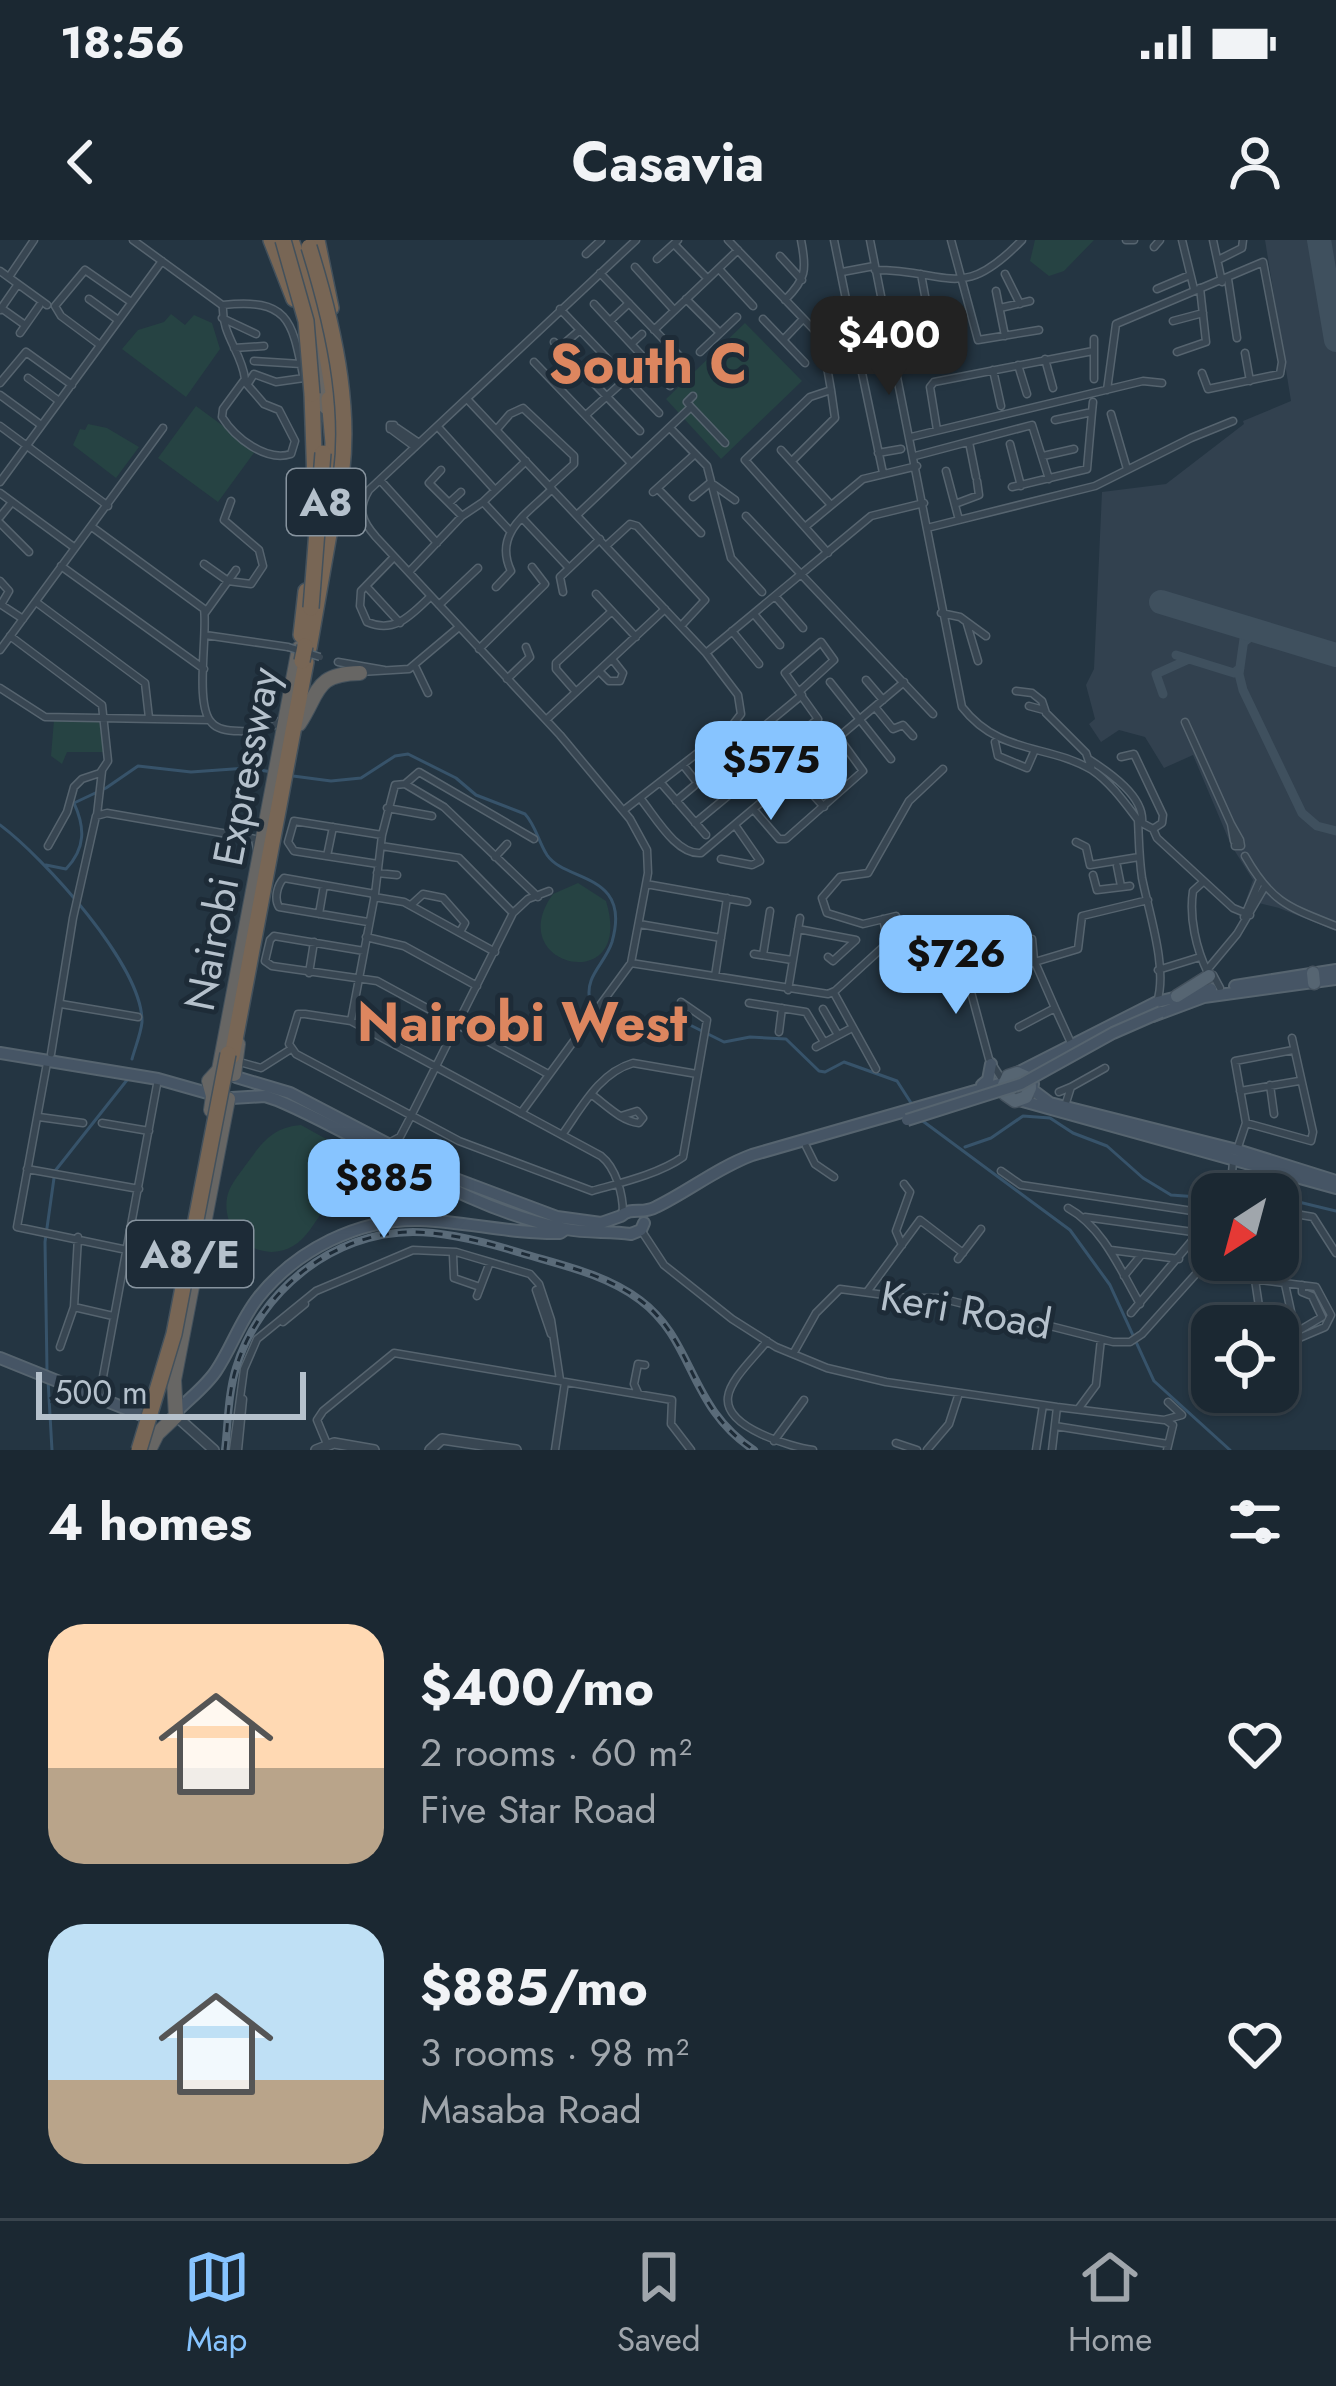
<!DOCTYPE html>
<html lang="en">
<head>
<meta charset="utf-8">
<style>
  body { margin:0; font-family:Jost,sans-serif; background:#28343e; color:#f1f3f6; height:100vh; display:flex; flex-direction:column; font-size:45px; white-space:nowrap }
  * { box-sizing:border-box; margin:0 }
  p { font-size:39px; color:#a0a6ac }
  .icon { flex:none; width:66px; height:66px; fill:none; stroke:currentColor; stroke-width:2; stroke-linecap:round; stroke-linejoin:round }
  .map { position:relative; height:1210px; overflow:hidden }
  .sheet { display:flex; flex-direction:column; background:#1b2832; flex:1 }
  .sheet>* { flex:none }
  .needle { width:78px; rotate:216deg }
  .controls { position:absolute; left:1191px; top:933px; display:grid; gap:24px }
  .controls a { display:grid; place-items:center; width:108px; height:108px; border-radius:24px; background:#1b2832; box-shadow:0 3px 9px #0004,0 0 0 3px #39444d; font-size:60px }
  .scale { position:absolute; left:36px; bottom:30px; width:270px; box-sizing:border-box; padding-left:12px; border:6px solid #b5c1cc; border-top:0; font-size:33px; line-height:42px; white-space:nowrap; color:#b5c1cc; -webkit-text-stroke:9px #1d2b37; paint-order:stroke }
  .price { position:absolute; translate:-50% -102px; padding:0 27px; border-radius:24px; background:#87c4ff; color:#111; font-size:39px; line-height:78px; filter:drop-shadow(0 3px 6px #0008) }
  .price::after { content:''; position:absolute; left:50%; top:72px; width:36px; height:27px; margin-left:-18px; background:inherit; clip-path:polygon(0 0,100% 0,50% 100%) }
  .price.selected { background:#222; color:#fff }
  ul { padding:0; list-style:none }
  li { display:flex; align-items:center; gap:36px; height:300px; padding:0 48px }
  li span { display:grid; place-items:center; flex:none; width:336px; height:240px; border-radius:36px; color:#555 }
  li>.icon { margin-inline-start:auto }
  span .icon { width:144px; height:144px; fill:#fffc; stroke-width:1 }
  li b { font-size:51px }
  h2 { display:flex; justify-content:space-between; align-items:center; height:144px; padding:0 48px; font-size:51px }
  .status { display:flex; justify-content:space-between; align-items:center; height:84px; padding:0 60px; background:#1b2832; direction:ltr }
  .status svg { height:33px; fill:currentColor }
  header { display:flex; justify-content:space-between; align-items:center; height:156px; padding:0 48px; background:#1b2832; font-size:54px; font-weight:700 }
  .menu { display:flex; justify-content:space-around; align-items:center; height:168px; border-top:3px solid #39444d; background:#1b2832; font-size:33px; color:#a0a6ac }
  .menu a { display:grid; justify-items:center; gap:6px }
  .menu .selected { color:#87c4ff }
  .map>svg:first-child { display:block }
  .airport { fill:#32414f }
  .green { fill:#264343 }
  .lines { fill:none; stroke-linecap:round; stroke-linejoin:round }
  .stream { stroke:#37536a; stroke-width:3 }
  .taxiway { stroke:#3f505e; stroke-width:9 }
  .runway { stroke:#3f505e; stroke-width:24 }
  .minor-casing { stroke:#56646f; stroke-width:9 }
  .tertiary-casing { stroke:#56646f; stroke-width:12 }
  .secondary-casing { stroke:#56646f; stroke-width:14 }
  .primary-casing { stroke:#45525e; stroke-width:15 }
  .trunk-casing { stroke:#43515c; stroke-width:16 }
  .motorway-casing { stroke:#43515c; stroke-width:18 }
  .minor { stroke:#384652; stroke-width:6 }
  .tertiary { stroke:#384652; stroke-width:9 }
  .secondary { stroke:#465565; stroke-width:10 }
  .primary { stroke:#566572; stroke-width:12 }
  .trunk { stroke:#676664; stroke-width:14 }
  .motorway { stroke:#786655; stroke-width:15 }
  .rail-casing { stroke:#5a6b79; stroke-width:8 }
  .rail { stroke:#1d2b37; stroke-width:3; stroke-dasharray:9; stroke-linecap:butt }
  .minor-bridge-casing { stroke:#56646f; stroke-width:9; stroke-linecap:butt }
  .secondary-bridge-casing { stroke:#56646f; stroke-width:14; stroke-linecap:butt }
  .motorway-bridge-casing { stroke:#43515c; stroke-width:18; stroke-linecap:butt }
  .minor-bridge { stroke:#384652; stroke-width:6 }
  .secondary-bridge { stroke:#465565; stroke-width:10 }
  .motorway-bridge { stroke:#786655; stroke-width:15 }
  .labels { text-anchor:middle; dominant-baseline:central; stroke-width:10; stroke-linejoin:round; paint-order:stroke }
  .shield { fill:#1d2b37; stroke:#87949f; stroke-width:3 }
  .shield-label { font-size:39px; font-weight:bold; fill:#b5c1cc }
  .street-label { font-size:42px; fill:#b5c1cc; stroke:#1d2b37 }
  .district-label { font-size:54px; font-weight:bold; fill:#dd865f; stroke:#1d2b37 }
</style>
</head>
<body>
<div class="status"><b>18:56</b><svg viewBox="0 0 49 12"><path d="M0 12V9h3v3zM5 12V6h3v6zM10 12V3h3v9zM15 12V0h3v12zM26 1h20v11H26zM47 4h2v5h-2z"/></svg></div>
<header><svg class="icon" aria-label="back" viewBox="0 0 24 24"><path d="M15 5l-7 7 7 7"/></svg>Casavia<svg class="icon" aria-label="person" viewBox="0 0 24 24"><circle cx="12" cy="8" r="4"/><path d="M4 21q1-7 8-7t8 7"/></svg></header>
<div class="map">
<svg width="1336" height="1210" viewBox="0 0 1336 1210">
  <rect width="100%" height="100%" fill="#243542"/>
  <path class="airport" d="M1265,0H1336V691L1279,668L1246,660L1253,640L1231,605L1193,515L1164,528L1145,497L1119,490L1101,502L1089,484L1095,479L1086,445L1094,429L1102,252L1166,244L1244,184L1243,181L1291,161Z"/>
  <path class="green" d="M1035,0H1094L1064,31L1049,36L1030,21Z
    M171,74L185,85L194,75L212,83L220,109L186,157L122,109L138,90L164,82Z
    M745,83L802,141L721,219L666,159Z
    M196,166L256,210L218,262L158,218Z
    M88,184L107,188L139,207L116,238L73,205L80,189L85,190Z
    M54,480L99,481L105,512H67L62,524L51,516Z
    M578,643L606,661C636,758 500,727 553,654Z
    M301,885L335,904C347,931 339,948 323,971C314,983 306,999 293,1006C260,1025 221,995 227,958C229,946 238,936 245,926C261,904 272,887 301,885Z"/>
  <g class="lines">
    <path class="stream" d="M293,536L331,541L361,538L395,516L408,514L456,538L476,555L525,574C536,586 538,601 547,615C566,643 632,632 612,702C605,724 584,736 590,761L595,765
      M0,585C43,617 143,726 142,782C141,793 135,808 132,819
      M46,625L66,629C86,608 85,587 74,563L106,548L138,526L191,532L247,528L272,532
      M600,769L626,786L643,787L662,779L676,778L724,802L750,797L786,799L819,831L825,832L844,822L897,841L913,866
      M920,879L1070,990L1110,1045L1154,1141L1230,1210
      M965,907L991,898L1023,876L1050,878L1073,893L1107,906L1143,938L1171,955L1212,958
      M1278,957L1336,971
      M47,1130L45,1002L55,931L127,840
      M48,1140L52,1210"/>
    <path class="taxiway" d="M1241,386L1245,392L1239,434L1243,450L1302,573L1317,586L1336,591
      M1244,402L1258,391
      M1176,415L1234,433L1240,428
      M1163,454L1156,434L1187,420"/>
    <path class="runway" d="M1319,0L1336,100
      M1161,362L1336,415"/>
    <defs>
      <path id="minor" d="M133,0L222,65
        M728,0L822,98L831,150L810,157L745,220L828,313
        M834,0L848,69
        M870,0L962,467C999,515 1049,504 1092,530C1110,542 1125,563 1138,580C1139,600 1139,618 1142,638C1149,673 1168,729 1157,762
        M951,0L978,100L1039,90
        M1126,0H1134
        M1182,0L1194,49
        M1213,0L1222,42
        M674,4L707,38
        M1154,7L1160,0
        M586,14L601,0
        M780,16L802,40
        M657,19L678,0
        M1218,20L1242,8L1243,0
        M635,27L674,70
        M719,29L753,66
        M875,30C950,30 961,63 1022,0
        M0,31L47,65
        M842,32L874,26
        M600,33L690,127
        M1005,34L1020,64
        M9,37L34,0
        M1228,39L1237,98
        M1157,49L1190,35
        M996,51L1005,96
        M89,59L118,80
        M686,59L720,93
        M785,60C806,39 807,30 801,0
        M594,64L670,146
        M1,68L25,85
        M1000,68L1030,61
        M560,69L659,173
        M0,70L18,44
        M222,78L256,94
        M763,79L805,123
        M610,81L629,63
        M1173,81L1203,73
        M654,90L738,10
        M853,90L883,233
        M20,93L39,66
        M822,98L887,84
        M783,100L803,79
        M554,102L640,191
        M631,104L642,94
        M100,105L61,76L55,66L85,30L131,62
        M560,107L580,90
        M234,108L264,106
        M894,110L927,104L933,99L921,34
        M700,112L737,77
        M1177,112L1206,102L1200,48
        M1245,113L1250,141
        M1045,119L1053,148
        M254,121L301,124
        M534,122L631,223
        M1018,125L1027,154
        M652,126L670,109
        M993,130L1001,166
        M28,138L59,161
        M1094,139V99
        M245,142L264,164L279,170L295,201L291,214C266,222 235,198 222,177L223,169L245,139C242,112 221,95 223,65C288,58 292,80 303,135
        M249,142L254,134L276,142L304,138
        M0,143L26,112L72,145
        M1107,150L1116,84L1263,22L1282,122L1280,134L1208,149L1202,133
        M0,155L41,185
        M467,159L706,413L738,455L741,474L731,487L624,570
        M691,167L725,203
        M691,167L687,162L693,156
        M1111,174L1127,229
        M586,175L626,139
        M1055,180L1092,172L1093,162
        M390,185H394V189H390Z
        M0,186L108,266
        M394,186L419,203
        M438,187L495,250
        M670,188L707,226L731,318L762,352
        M497,189L510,174L523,168L574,216V224L550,246
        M392,190L415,207
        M937,190L930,147L934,142L1093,111
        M911,197L1143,141L1162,143
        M969,202L976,237
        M1010,204L1021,246
        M781,210L831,265
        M878,213L901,209
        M915,216L1032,185L1049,239
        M1043,216L1074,209
        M792,221L835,178L831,150
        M441,230L429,243L449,263
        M946,231L959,280
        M380,240L437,303
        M0,242L162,21
        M714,245L735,260
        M1012,247L1087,229L1092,172
        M658,249L701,293
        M342,252L363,260
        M461,252L449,263L462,276
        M653,252L695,214
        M0,253L75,308
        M693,257L711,242
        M484,263L510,291
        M955,264L979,255L977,241
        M577,275L691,167
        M746,276L933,474
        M0,277L12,262
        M523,279L569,328
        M0,283L29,312
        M92,287L204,369C208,394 194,466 212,483C218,490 230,491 239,491C255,492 272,491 283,478
        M805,287L863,239L917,226
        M927,288L1095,246L1191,198L1233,181
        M606,306L630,284L637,286L705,360L681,386
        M394,317L361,351L360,366L367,382C395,394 411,375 431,356
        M204,324L228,341L236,330
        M61,326L204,429
        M409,332L462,276L483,262L526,221
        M0,341L9,351L2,363
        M366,346L400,383
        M496,347L511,331C493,293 527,274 552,249
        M563,352L560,337L600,299
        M596,354L636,397
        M775,356L803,388
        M36,362L145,443L149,478
        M0,364L23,379
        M439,365L478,328
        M205,373L228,341L251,344L263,326L259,310L224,280L231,261
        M941,373L960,377L986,396
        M754,374L780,405
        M967,384L978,421
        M732,391L759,424
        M205,395L288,407
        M10,396L102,465L108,521L100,533L82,539L74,547L67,572L48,606
        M479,409L545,344L532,327
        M0,410L163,188
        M706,413L871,276L924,263
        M338,422L384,430
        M415,426L428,453
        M599,431L609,441H620L623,433L612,419
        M360,432L409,429L459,387
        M507,439L530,417L526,407
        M866,440L883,460
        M830,442L891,519
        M0,448L45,477L209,480
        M1016,451L1032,453L1042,461L1046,473L1086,513L1092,530
        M576,452L556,429V423L612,371
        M1029,466L1044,470
        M875,467L893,489L903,485L913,496
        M546,480L665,369
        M1185,482L1231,584
        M765,486L784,506L818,479L785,433L821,402L834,420L800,451
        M731,487L782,546
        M745,502L802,455
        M995,502L998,516L1027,528L1034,512
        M1121,517L1134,514L1163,575L1162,583L1153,589
        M1090,520C1110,533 1145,557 1142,583
        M683,525L695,540L707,535L722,519L712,503
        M661,543L706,595
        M405,544L419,532L534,599
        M806,547L824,567
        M640,558C655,576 676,615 701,613L904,442
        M676,561L694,546
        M387,568L432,576
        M754,570L779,599H786L863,531L839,498
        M97,575L102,531
        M1140,582L1153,589L1157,598L1233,668L1250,675
        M695,583L764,526
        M1235,600H1240L1241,606H1235Z
        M1234,601L1231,584L1240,600
        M1076,602L1086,607L1090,625L1139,617
        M381,606L459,618L513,673
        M327,616L333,587
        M1245,616C1271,662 1288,667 1336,686
        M495,617L507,604
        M721,619L752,625L760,621L735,585
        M378,624L294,611L288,602L294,581L382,595
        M1117,626L1121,646
        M377,633L397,635
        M1093,635L1097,650L1130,646
        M1203,642L1193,651C1189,677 1196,709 1208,733
        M646,644L747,662
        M374,657L404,662L495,712
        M411,665L423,654L443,658L465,683L460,692
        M319,674L324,645
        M1244,677L1259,642
        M883,679L889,705
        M368,682L279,667C274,659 277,645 284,638L375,654
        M639,684L721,698
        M798,689L856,700L833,721L828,717
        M366,697L404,706L477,746
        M906,699L896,676L863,684L827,673L822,658L840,637L868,633L909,561L943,529
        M364,711L274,696L270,700L265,721L272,726L377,741L548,834
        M962,712L987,704
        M754,714L792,720
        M763,715L770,671
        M631,723L828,754L835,751L882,708L953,685L989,819L1003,841
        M1158,730L1200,717
        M1207,730L1237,694L1264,648
        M309,733L314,702
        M1213,735L1220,748
        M715,736L727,658
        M968,742L1078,709L1082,676L1148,660
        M788,750L800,678
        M834,753L876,829
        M749,763L806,772L824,802
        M61,764L138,777
        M1055,768L1071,803
        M823,769L838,795
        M351,781L375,654L382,595L395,545L405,544L444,567L538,657
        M1019,787L1055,768L1034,720L1032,699
        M779,792L782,768
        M816,807L852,788
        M51,814L73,678L96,576L107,573L245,597L255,599L257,609
        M236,821L261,828L291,809
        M47,823L17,987L127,1010
        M1270,845L1274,874
        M1240,851L1299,841
        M1059,852L1071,847
        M591,854C606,865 621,881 639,883L643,878L637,871L621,876
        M1065,866L1071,847L1105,828
        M521,873L631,723L648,633L647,610L630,579L560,495L376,297C362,281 357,270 369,250L636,0
        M39,877L83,883
        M102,883L149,891
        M1246,883L1311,901L1313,892L1292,798
        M562,895C582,867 599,833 633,823L697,834
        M389,903L400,897L411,876L513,673L528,659L549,651
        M806,906L815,924L834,937
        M1237,910L1246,883L1235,821L1293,810
        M27,929L139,949
        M1001,931L1021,945L1212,974
        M1230,954L1233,922
        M1068,968C1103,987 1121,1031 1140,1064
        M1278,971L1313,977L1336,1013
        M623,973C623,954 616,928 601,916L351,781L305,774H298L289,804L296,814L459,901L592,951C620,943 659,934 683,917L707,780L681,762
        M1085,977L1200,993
        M641,990L664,1025L732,1079L776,1107L827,1128L886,1142L1057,1167L1164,1180L1182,1175L1168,1162
        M902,1005L896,991L910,952L904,944
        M1190,1006L1207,1021
        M1111,1010L1179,1019
        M453,1015L454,1038L477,1046
        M958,1019L981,989
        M1252,1020L1262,1086
        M1124,1036L1142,1014
        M1252,1039L1316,1047L1331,1075L1325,1087L1278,1107
        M1285,1044L1297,1099
        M536,1050L551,1094
        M867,1052L920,980L963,1013
        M477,1056L490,1022
        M74,1067L113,1076
        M1131,1073L1206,984
        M283,1082L305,1064
        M1300,1090L1322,1077L1312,1056L1302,1052V1045
        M767,1101C756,1116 730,1139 728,1157C724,1188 792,1207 813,1210
        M60,1107L74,1067L78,997
        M793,1114L816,1073L840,1049L907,1058H940L1113,1102H1130L1142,1094L1212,1016
        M100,1153L158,839
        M638,1153L634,1144L638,1124L645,1125
        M1079,1168L1096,1145L1101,1099
        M1055,1186L1168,1204
        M774,1201L804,1160
        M896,1203L917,1210
        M327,1204L317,1180L323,1171L394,1113L672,1160L671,1184L691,1210
        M233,1210L244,1129L257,1099L316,1051L413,1010L456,1012L530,1034L539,1044L551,1080L560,1140
        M238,1210L243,1159
        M555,1210L565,1142
        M927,1210L949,1184L959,1153
        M1036,1210L1043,1165
        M1052,1210L1057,1167
        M1167,1210L1173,1185L1167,1181"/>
      <path id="tertiary" d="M176,1176L214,1210
        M316,1210L334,1203L374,1210
        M430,1210L442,1199L516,1210"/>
      <path id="secondary" d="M1235,746L1336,730
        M1153,776L1204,757L1336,739
        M0,813L158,839L211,854
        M1017,833L1157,762L1211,749
        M236,837L290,853L453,938L557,977L601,983L621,976
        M1033,844L1030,848L1050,863L1237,910L1336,941
        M982,845L988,840L991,824
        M232,858L265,856L277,860C374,901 460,968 566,989C587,993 609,991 631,994L641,990L644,983
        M1019,860L1336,948
        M621,976C632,966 642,975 656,967C689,951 717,928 752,915L1003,843
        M0,1118L144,1176
        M177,1171C190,1158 206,1146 216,1131C232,1107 240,1081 258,1058C296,1010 359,978 421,980C468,982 513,994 560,993L566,989"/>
      <path id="primary" d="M1313,733L1314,743
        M1177,756L1209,736
        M1030,848L1026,857L1015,861L1005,854L1003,847L1008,836L1017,833L1026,837L1030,846"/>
      <path id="trunk" d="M310,77L326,167
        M299,484C320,452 314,434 360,433
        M234,834L238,804
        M211,870L213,856L209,841L219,830L299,408
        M149,1210L157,1194L176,1176L174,1140L228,859"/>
      <path id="motorway" d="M271,0L294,59
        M291,0L322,87L335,164
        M317,0L331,68
        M312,154L315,243
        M329,267L333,203L329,159
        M301,395L306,351
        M309,408L335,260
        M232,816L306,422"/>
    </defs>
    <use href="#minor" class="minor-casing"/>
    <use href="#tertiary" class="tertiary-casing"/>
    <use href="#secondary" class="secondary-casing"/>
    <use href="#primary" class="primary-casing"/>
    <use href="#trunk" class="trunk-casing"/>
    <use href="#motorway" class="motorway-casing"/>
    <use href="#minor" class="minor"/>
    <use href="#tertiary" class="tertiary"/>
    <use href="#secondary" class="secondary"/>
    <use href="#primary" class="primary"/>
    <use href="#trunk" class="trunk"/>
    <use href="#motorway" class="motorway"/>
    <defs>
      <path id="rail" d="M225,1210C228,1183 228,1154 236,1128C259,1052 332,992 413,992C446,992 489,1003 521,1013C561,1025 605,1034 640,1060C695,1101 688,1167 754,1210"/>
    </defs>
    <use href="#rail" class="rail-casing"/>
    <use href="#rail" class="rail"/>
    <defs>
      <path id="minor-bridge" d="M288,407L320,417"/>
      <path id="secondary-bridge" d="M907,880L1021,844L1113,793L1161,772"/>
      <path id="motorway-bridge" d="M283,0L306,81L312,154
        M309,7C334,87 358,187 334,270
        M311,368L323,213
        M302,421L305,406
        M139,1210L174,1094L228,814"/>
    </defs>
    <use href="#minor-bridge" class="minor-bridge-casing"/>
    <use href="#secondary-bridge" class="secondary-bridge-casing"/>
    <use href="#motorway-bridge" class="motorway-bridge-casing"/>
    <use href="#minor-bridge" class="minor-bridge"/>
    <use href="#secondary-bridge" class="secondary-bridge"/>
    <use href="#motorway-bridge" class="motorway-bridge"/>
  </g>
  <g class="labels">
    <g class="shield">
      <rect x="287" y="229" width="78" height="66" rx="9"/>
      <rect x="127" y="981" width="126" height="66" rx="9"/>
    </g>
    <g class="shield-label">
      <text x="326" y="262">A8</text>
      <text x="190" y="1014">A8/E</text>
    </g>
    <g class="street-label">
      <text transform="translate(232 599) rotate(-79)">Nairobi Expressway</text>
      <text transform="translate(966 1070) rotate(10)">Keri Road</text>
    </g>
    <g class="district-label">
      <text x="648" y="124">South C</text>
      <text x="522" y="782">Nairobi West</text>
    </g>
  </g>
</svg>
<div class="controls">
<a><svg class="needle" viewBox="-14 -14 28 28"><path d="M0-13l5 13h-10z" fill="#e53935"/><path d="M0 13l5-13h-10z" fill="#a0a6ac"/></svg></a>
<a><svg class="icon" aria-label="locate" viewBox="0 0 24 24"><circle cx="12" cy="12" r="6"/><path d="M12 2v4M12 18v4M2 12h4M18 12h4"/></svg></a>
</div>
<div class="scale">500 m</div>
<b class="price selected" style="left:889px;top:158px">$400</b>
<b class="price" style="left:771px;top:583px">$575</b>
<b class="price" style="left:956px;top:777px">$726</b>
<b class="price" style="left:384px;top:1001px">$885</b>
</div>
<section class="sheet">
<h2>4 homes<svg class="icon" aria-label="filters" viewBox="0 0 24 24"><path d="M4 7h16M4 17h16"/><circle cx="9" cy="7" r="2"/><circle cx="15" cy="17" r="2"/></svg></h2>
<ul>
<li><span style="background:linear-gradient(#ffd9b3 60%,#b9a48a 0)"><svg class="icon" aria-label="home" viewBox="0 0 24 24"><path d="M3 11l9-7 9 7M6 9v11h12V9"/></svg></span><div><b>$400/mo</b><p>2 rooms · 60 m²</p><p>Five Star Road</p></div><svg class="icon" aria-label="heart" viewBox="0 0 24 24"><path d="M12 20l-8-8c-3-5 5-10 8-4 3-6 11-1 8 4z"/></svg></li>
<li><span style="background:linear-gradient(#bfe0f5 65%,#b9a48a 0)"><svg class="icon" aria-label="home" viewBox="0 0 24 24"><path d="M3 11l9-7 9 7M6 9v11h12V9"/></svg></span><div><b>$885/mo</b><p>3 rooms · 98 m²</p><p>Masaba Road</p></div><svg class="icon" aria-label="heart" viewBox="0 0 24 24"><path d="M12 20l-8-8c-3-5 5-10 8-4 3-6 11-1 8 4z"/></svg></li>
</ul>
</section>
<nav class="menu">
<a class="selected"><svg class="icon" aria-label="map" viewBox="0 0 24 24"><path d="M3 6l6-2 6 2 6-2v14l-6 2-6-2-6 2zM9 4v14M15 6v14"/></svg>Map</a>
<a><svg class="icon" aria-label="saved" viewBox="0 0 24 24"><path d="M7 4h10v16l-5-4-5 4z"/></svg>Saved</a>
<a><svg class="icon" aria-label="home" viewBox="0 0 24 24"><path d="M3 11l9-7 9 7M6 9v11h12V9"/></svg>Home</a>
</nav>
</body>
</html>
